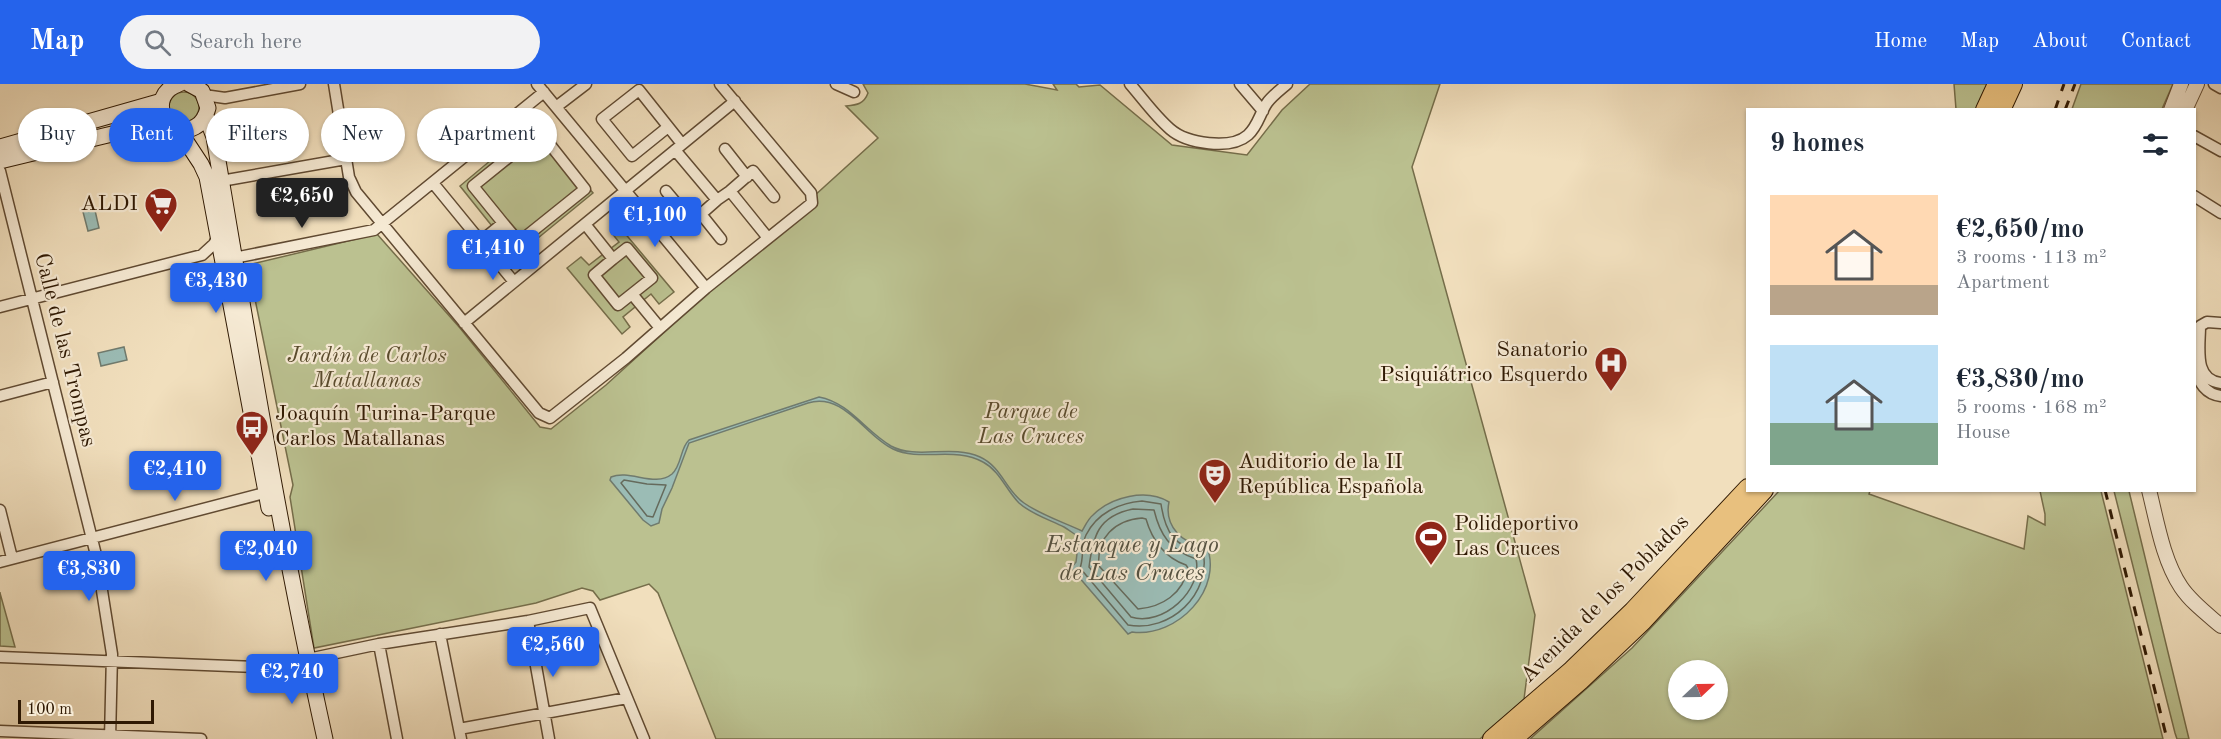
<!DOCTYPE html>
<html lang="en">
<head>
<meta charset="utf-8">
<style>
  body { margin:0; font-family:"Old Standard TT",serif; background:#f2f2f3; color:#1f2937; height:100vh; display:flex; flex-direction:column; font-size:22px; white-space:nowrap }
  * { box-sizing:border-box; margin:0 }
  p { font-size:20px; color:#747a83 }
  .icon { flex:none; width:33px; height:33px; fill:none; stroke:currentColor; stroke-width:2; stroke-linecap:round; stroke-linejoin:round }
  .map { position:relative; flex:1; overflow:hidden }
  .details { position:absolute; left:1746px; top:24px; width:450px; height:384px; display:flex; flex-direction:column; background:#fff; border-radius:0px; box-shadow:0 2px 4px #0004 }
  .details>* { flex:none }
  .hud { position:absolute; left:18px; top:24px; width:570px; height:54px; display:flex; gap:12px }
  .needle { width:39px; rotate:68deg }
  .tools { position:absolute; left:1668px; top:576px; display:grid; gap:12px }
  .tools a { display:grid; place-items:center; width:60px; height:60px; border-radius:50%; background:#fff; box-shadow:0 2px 4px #0004; font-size:30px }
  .scale { position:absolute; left:18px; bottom:15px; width:136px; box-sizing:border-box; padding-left:6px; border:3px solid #2f1903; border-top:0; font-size:16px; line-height:21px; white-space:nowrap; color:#2f1903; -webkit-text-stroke:4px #f6ead4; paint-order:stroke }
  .price { position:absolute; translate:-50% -51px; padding:0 14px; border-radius:6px; background:#2563eb; color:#fff; font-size:20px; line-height:39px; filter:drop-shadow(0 2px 3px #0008) }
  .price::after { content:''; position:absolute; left:50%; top:36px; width:18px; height:14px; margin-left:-9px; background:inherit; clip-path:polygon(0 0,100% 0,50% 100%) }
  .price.current { background:#222; color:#fff }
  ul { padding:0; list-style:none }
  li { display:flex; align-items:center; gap:18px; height:150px; padding:0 24px }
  li span { display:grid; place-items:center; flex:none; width:168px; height:120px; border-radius:0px; color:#555 }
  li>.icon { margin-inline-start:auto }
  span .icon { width:72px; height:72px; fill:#fffc; stroke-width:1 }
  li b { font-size:26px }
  h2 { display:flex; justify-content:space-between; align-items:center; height:72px; padding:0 24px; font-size:26px }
  .chip { padding:0 21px; border-radius:27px; background:#fff; box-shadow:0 2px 4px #0004; font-size:21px; line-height:54px }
  .chip.current { background:#2563eb; color:#fff }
  header { display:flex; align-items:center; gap:36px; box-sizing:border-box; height:84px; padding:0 30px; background:#2563eb; color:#fff }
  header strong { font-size:28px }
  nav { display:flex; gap:33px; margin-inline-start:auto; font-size:21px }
  .search { width:420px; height:54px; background:#f2f2f3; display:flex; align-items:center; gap:15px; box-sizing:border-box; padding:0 21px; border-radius:33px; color:#747a83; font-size:22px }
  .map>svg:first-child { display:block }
  .green { fill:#bbc190; stroke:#756d4a; stroke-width:1.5; fill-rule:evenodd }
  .water { fill:#9bbcb5; stroke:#707b6e; stroke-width:1.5 }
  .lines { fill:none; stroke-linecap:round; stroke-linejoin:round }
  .shore { stroke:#656a5c; stroke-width:1.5 }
  .minor-casing { stroke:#604a32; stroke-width:13 }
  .tertiary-casing { stroke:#604a32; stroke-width:16 }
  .secondary-casing { stroke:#2f1903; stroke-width:17 }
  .primary-casing { stroke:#2f1903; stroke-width:20 }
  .minor { stroke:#f6ead4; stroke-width:10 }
  .tertiary { stroke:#f6ead4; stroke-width:14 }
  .secondary { stroke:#f6ead4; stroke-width:15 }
  .primary { stroke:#e8c07e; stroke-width:18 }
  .rail { stroke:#2f1903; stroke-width:3; stroke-dasharray:10 10; stroke-linecap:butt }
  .labels { text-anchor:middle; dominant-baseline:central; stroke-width:4.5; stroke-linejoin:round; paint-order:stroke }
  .poi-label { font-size:22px; fill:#2f1903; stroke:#f6ead4; text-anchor:start }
  .street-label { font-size:22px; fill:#2f1903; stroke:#f6ead4 }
  .park-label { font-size:22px; font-style:italic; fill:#594b2d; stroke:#f6ead4 }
  .water-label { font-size:24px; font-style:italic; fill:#555241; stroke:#f6ead4 }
</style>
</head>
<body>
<header>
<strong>Map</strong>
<div class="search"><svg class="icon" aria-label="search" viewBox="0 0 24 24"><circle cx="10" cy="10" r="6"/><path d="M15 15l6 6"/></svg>Search here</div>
<nav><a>Home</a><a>Map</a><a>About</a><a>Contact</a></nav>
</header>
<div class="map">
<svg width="2221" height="655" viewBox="0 0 2221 655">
  <rect width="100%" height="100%" fill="#f1dfbd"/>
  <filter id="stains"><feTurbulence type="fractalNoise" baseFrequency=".00333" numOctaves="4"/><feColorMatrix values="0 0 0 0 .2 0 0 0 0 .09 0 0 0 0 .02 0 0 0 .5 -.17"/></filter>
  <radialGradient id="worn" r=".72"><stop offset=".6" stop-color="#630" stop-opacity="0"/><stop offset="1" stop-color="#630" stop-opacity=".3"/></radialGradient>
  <path class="green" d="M863,0H1025L1057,6L1053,0H1076L1079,3L1100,1L1172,61L1247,71L1282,26L1310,0H1440L1412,83L1535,531L1524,615L1480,655H716L658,509L649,500L600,516L593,507L582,504L536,519L314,564L290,413L293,401L248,181L377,150L460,244L540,343L551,345L606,301L878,54L846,22C857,21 864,20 868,9Z
    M1954,0H1989L1977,26L1956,25Z
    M2081,0H2173L2162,25H2072Z
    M169 23a15 15 0 1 1 30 0a15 15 0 1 1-30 0Z
    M534,40L593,109L516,172L460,102Z
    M618,141L674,208L659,220L651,210L623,233L630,243L622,250L567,184L581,173L589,181L619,158L611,148Z
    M1780,406L1870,407L1869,410L2024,465L2028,432L2045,441V430L2040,407H2101L2163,655H1530L1632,564ZM1678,586H1718V626H1678Z
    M2114,407H2129L2189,655H2177L2175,649Z
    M0,508V509L15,563L0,562Z"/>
  <path class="water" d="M94,122L99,144L88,147L82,124Z
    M124,263L127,276L101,282L98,269Z
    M819,313C850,319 865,347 891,362C917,376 951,360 980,373C1002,383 1006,407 1024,419C1041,431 1063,438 1082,447C1085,442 1088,435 1093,431C1111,413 1146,404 1169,418C1164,441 1183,463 1206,460C1225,505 1177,554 1132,548L1128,550L1071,484L1076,478L1079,453C1074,450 1069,446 1064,443C1050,436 1031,430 1019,419C1006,406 1000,387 983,378C955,362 921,378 893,365C865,352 844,308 808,319L689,359L672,404L662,425L659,439L651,442L643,436L610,396L611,393C630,385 655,404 672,390C682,381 680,364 689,356Z"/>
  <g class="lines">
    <path class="shore" d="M624,396L647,400L666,401L653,433L647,432L621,399Z
      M1142,417L1161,420C1165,447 1174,464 1203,467C1212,510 1170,549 1128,541L1080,484C1084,474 1081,461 1086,451C1097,429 1119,419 1142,417Z
      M1133,425L1154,426C1160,451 1170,466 1196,475C1203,506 1163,543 1131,533L1089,483C1093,452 1098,432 1133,425Z
      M1142,434L1146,435C1152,456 1165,474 1186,481L1188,484C1183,510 1162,523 1138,525L1099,482C1096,454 1115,436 1142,434Z"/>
    <defs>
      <path id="minor" d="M334,0L349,93L356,108L539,329L550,334L626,274L706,204L812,119L811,109L720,0
        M537,0L706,204
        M836,0L854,8
        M1130,0C1143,15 1155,32 1170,45C1187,60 1231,66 1248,51C1258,42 1260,29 1267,19C1272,12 1280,6 1287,0
        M1240,0L1263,27
        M2214,0L2221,4
        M204,11L225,14L300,0
        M556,23L586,0
        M668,43L632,72L602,35L639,6L682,60
        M2194,52L2221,67
        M725,65L747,93
        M675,66L717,116L730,107L768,154
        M0,87L97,475L112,570L110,655
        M221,97L346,75
        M433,99L514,198
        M666,107L692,138L717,116
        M730,107L753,87L774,113
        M2194,112L2221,129
        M701,130L721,155
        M585,140L613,175L627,164L652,194L618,221L594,191L613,175
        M481,157L503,139L519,158L585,105L540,48L473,102L503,139
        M234,174L374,146L544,8
        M632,210L660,244
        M0,223L202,171L214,160L218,152
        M464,239L735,17
        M2221,239L2207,238L2200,242C2200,263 2193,296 2221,299
        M2194,285C2200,299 2205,310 2221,312
        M0,312L53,298
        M0,426L12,474
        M0,478L272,407
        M528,537L549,655
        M440,550L461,655
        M379,560L397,655
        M0,573L284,584L308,575L379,560L528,537L590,524L644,655
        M459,645L627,614
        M0,647L201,655"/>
      <path id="tertiary" d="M2171,26L2181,0
        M2185,26L2197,0
        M2149,406C2157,438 2163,476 2181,503C2191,518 2207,530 2221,542"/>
      <path id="secondary" d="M179,0C145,11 166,58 195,43C203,39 206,32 208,24L202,7L189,0
        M206,32L214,53C248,254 281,456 325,655
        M178,45L201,80L207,93L269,424
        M0,63L162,17
        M0,77L166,37"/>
      <path id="primary" d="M1985,26L1997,0
        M2001,26L2013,0
        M1492,655L1572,586L1633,527L1748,404
        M1513,655L1580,597L1643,537L1764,406"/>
    </defs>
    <use href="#minor" class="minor-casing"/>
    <use href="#tertiary" class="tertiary-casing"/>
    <use href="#secondary" class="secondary-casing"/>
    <use href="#primary" class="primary-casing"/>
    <use href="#minor" class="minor"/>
    <use href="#tertiary" class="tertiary"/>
    <use href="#secondary" class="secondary"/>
    <use href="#primary" class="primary"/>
    <path class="rail" d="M2055,26L2064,0
      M2065,26L2075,0
      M2105,406L2167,655"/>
  </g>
  <defs>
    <symbol id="supermarket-pin" viewBox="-11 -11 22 30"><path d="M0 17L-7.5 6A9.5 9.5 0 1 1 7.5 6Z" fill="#8f2418" stroke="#f6ead4"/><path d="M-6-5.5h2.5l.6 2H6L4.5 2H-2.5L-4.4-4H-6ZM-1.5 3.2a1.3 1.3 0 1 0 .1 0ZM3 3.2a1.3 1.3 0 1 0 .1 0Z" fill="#fff"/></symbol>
    <symbol id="hospital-pin" viewBox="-11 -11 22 30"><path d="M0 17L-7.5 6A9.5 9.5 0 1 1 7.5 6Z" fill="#8f2418" stroke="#f6ead4"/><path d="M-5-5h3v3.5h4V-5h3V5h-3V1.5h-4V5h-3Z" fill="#fff"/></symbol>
    <symbol id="bus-pin" viewBox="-11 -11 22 30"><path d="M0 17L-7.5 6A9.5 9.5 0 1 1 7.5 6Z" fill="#8f2418" stroke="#f6ead4"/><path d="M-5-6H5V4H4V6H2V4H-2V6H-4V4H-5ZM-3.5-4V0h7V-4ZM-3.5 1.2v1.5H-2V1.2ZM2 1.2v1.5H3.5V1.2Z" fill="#fff"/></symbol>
    <symbol id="theatre-pin" viewBox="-11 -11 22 30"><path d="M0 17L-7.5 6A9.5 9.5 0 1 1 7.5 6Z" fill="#8f2418" stroke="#f6ead4"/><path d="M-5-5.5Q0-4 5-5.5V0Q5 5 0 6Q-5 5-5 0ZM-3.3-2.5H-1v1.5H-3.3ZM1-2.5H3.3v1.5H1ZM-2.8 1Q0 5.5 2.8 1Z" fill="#fff"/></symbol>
    <symbol id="stadium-pin" viewBox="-11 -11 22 30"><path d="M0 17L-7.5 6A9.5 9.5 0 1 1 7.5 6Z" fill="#8f2418" stroke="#f6ead4"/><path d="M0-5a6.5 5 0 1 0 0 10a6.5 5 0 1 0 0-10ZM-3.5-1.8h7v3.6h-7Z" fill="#fff"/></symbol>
  </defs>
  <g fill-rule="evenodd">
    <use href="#supermarket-pin" x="142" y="101" width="38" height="52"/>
    <use href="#hospital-pin" x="1592" y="260" width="38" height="52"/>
    <use href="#bus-pin" x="233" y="324" width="38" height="52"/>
    <use href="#theatre-pin" x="1196" y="372" width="38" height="52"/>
    <use href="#stadium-pin" x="1412" y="434" width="38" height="52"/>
  </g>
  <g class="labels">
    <g class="poi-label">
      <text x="138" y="120" text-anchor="end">ALDI</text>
      <text x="1588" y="266" text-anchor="end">Sanatorio<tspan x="1588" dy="25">Psiquiátrico Esquerdo</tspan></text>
      <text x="275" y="330">Joaquín Turina-Parque<tspan x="275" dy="25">Carlos Matallanas</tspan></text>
      <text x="1238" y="378">Auditorio de la II<tspan x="1238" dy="25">República Española</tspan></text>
      <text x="1454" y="440">Polideportivo<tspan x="1454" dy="25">Las Cruces</tspan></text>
    </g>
    <g class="street-label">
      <text transform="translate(65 266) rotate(76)">Calle de las Trompas</text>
      <text transform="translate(1605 515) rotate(-45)">Avenida de los Poblados</text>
    </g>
    <g class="park-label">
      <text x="367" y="272">Jardín de Carlos<tspan x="367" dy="25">Matallanas</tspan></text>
      <text x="1031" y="328">Parque de<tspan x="1031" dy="25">Las Cruces</tspan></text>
    </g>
    <g class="water-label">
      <text x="1132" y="462">Estanque y Lago<tspan x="1132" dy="28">de Las Cruces</tspan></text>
    </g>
  </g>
  <rect width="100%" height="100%" filter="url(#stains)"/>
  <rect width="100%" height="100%" fill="url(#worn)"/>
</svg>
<div class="tools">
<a><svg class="needle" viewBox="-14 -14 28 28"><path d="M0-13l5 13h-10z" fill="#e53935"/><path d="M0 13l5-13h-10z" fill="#747a83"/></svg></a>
</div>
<div class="scale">100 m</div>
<b class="price current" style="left:302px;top:145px">€2,650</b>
<b class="price" style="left:655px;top:164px">€1,100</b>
<b class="price" style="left:493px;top:197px">€1,410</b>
<b class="price" style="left:216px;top:230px">€3,430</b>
<b class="price" style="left:175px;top:418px">€2,410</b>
<b class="price" style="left:266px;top:498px">€2,040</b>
<b class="price" style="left:89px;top:518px">€3,830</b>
<b class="price" style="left:553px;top:594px">€2,560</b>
<b class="price" style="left:292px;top:621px">€2,740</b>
<div class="hud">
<a class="chip">Buy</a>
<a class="chip current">Rent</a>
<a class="chip">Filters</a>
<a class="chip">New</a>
<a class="chip">Apartment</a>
</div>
<section class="details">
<h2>9 homes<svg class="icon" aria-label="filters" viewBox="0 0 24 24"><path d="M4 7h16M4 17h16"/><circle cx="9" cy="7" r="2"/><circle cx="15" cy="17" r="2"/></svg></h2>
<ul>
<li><span style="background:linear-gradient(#ffd9b3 75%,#b9a48a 0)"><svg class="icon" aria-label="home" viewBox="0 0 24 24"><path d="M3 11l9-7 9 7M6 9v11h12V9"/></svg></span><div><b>€2,650/mo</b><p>3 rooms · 113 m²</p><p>Apartment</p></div></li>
<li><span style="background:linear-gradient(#bfe0f5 65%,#7fa58c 0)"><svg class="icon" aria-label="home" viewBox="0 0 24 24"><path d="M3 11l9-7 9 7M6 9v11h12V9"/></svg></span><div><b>€3,830/mo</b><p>5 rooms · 168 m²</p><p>House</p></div></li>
</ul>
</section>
</div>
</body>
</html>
